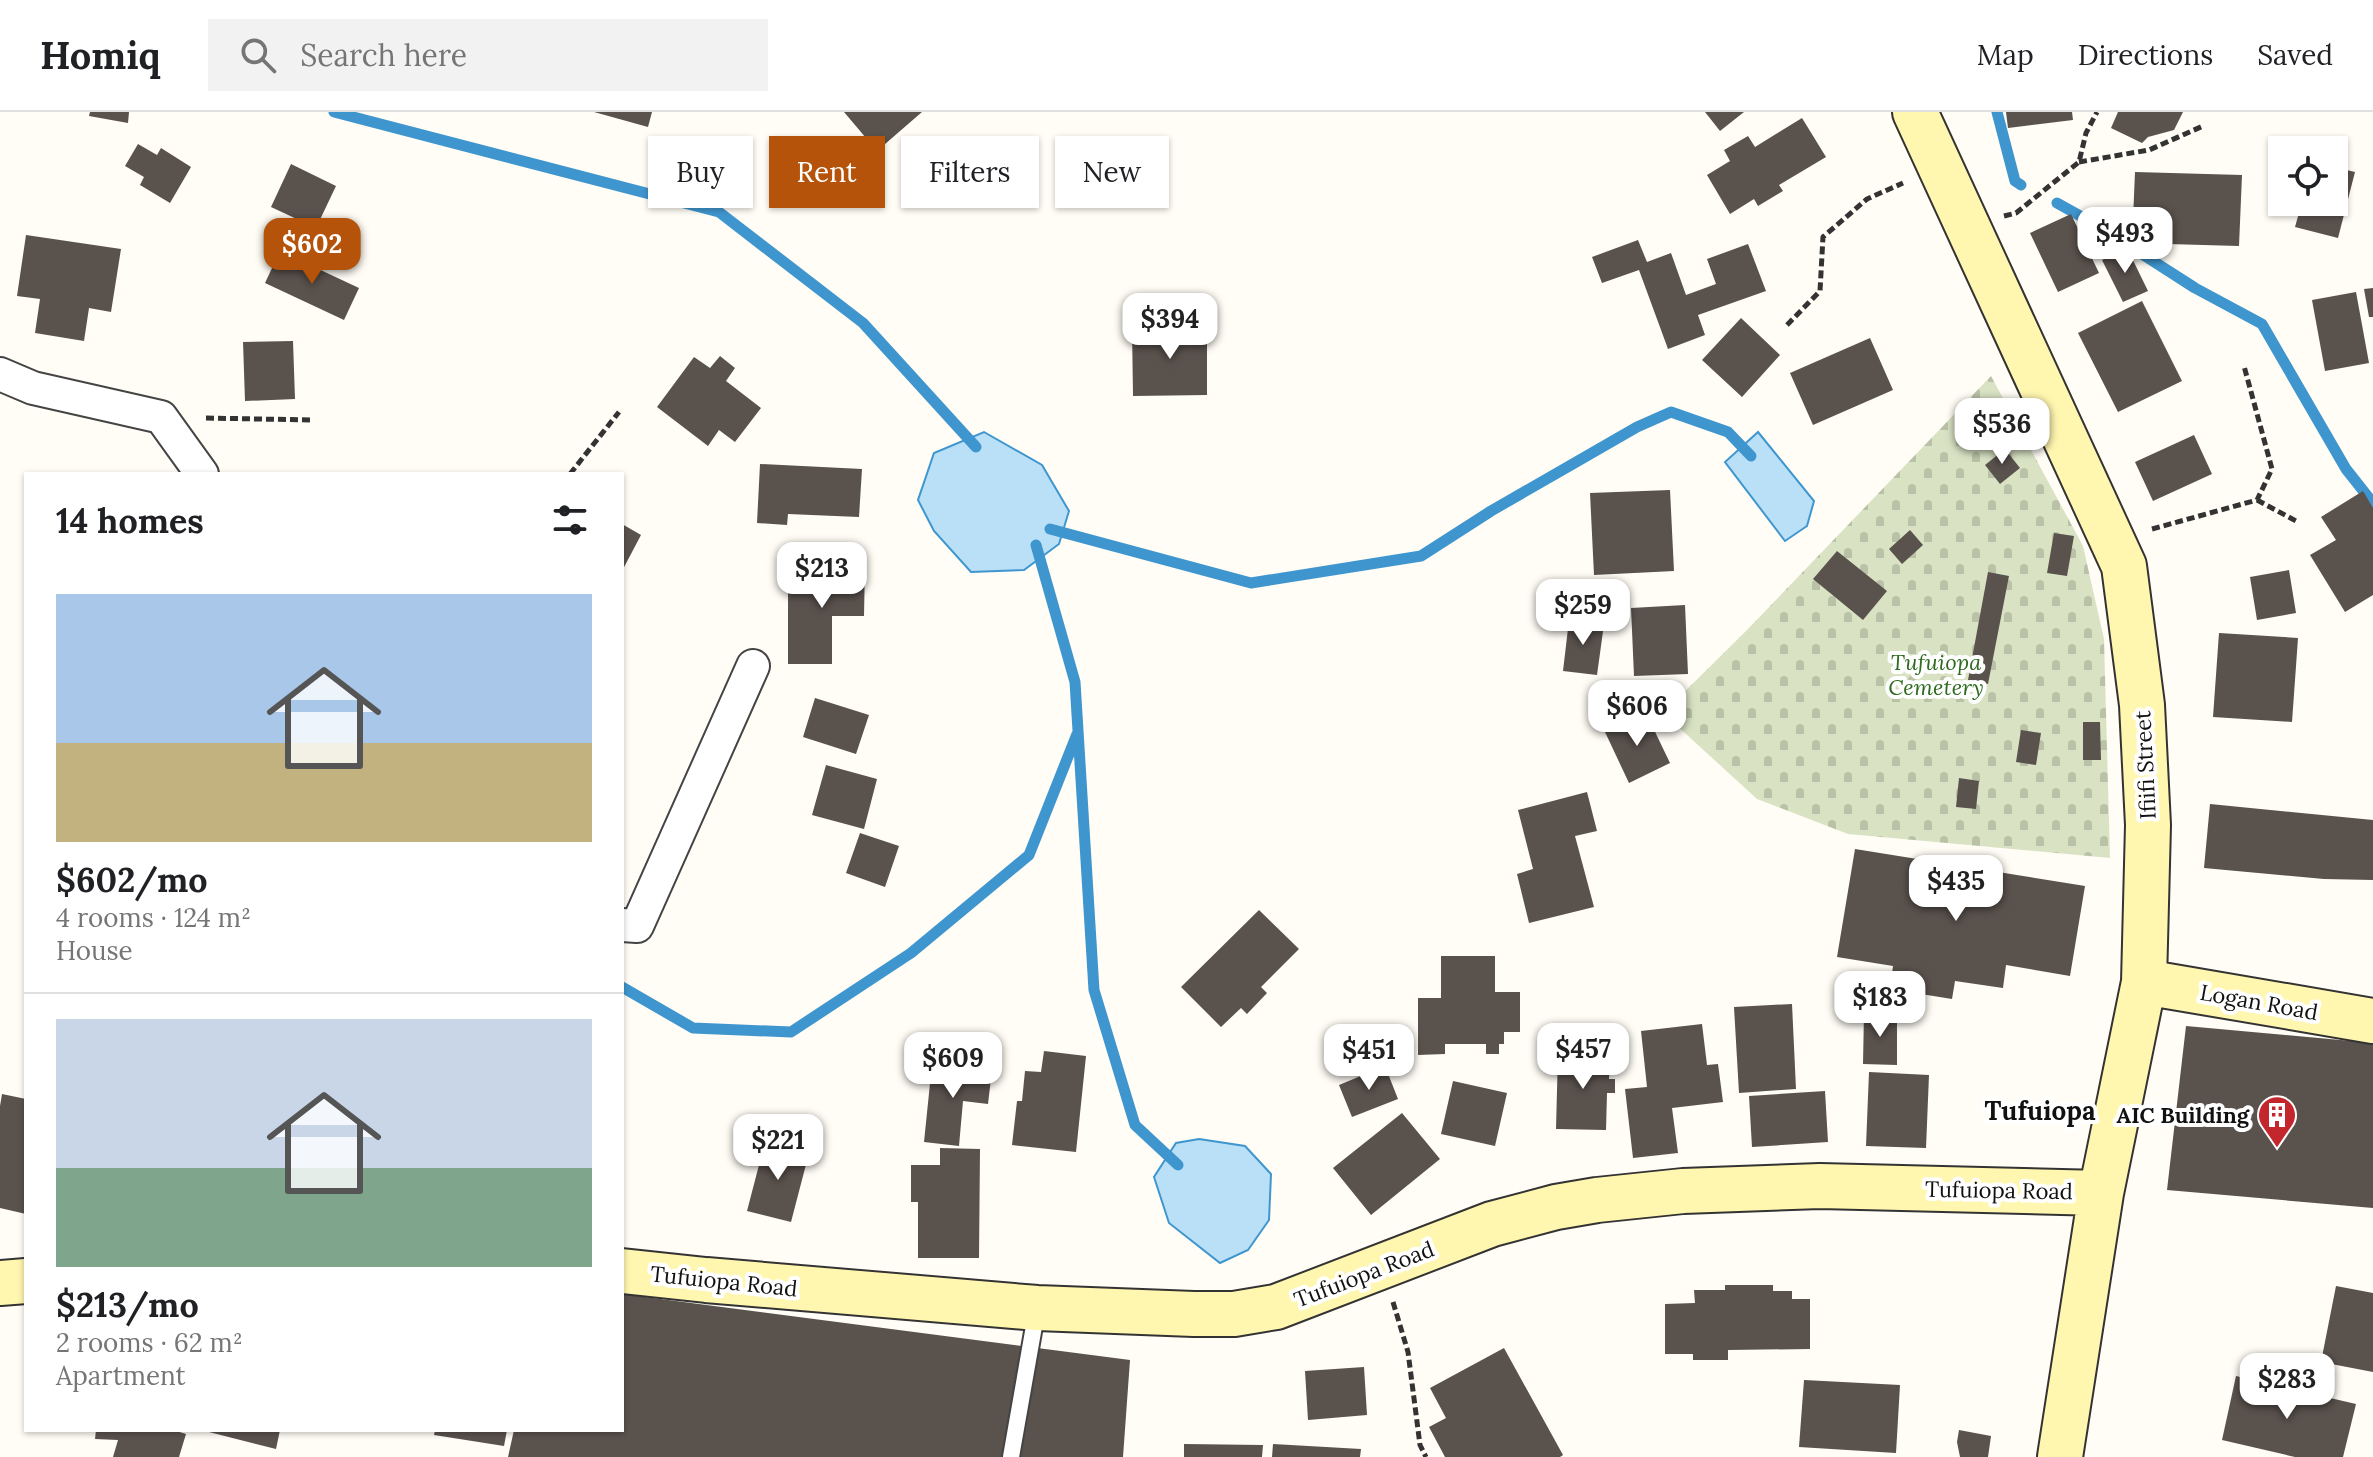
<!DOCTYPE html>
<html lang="en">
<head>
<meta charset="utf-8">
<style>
  body { margin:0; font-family:Lora,serif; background:#f2f2f2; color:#202124; height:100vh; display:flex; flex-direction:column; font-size:30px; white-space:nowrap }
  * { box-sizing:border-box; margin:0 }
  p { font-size:26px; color:#757577 }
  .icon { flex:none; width:44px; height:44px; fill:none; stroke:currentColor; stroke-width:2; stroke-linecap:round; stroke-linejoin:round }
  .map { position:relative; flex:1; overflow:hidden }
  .details { position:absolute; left:24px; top:360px; width:600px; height:960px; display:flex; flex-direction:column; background:#fff; border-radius:0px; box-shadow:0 2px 6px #0004 }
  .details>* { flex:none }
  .banner { position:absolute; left:648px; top:24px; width:760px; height:72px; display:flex; gap:16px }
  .fabs { position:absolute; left:2268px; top:24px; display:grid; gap:16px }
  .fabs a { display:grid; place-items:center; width:80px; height:80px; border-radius:0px; background:#fff; box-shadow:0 2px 6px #0004; font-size:40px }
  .price { position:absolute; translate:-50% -68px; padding:0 18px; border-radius:16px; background:#fff; color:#222; font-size:26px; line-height:52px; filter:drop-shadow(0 2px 4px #0008) }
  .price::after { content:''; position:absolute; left:50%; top:48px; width:24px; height:18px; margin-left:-12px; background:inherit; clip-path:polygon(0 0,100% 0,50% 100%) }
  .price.active { background:#b45309; color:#fff }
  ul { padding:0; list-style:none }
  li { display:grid; align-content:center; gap:16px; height:424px; padding:0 32px }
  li+li { border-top:2px solid #e0e0e0 }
  li span { display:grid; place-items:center; height:248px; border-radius:0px; color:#555 }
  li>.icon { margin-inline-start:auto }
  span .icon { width:144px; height:144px; fill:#fffc; stroke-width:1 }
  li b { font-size:34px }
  h2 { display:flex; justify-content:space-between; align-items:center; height:96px; padding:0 32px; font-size:34px }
  .pill { padding:0 28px; border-radius:0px; background:#fff; box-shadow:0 2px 6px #0004; font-size:28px; line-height:72px }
  .pill.active { background:#b45309; color:#fff }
  header { display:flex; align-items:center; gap:48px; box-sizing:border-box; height:112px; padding:0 40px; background:#fff; border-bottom:2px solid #e0e0e0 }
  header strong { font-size:38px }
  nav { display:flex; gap:44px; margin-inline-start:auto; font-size:28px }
  .search { width:560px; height:72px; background:#f2f2f2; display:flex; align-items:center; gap:20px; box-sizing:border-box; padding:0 28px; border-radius:0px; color:#757577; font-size:30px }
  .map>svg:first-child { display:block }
  .cemetery { fill:url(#cemetery-stones) }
  .water { fill:#b9e0f7; stroke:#3f96cf; stroke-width:2 }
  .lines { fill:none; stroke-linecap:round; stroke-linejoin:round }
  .stream { stroke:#3f96cf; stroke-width:11 }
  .building { fill:#5a524d }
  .service-casing { stroke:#444; stroke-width:20 }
  .minor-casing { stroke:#444; stroke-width:36 }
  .secondary-casing { stroke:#333; stroke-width:48 }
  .path { stroke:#333; stroke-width:5; stroke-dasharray:8 4; stroke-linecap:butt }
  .service { stroke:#fff; stroke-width:16 }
  .minor { stroke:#fff; stroke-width:32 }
  .secondary { stroke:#fff6b0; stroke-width:44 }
  .labels { text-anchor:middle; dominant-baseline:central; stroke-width:8; stroke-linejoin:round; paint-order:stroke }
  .park-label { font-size:22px; font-style:italic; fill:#2f6b1f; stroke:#fff }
  .street-label { font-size:22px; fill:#111; stroke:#fff }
  .poi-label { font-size:22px; font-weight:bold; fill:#111; stroke:#fff; text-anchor:end }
  .quarter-label { font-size:26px; font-weight:bold; fill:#111; stroke:#fff }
</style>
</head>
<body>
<header>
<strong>Homiq</strong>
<div class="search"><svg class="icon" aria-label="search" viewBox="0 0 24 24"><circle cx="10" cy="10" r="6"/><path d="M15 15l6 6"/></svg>Search here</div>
<nav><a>Map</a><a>Directions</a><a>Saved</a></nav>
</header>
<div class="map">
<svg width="2373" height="1345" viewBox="0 0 2373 1345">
  <defs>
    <pattern id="cemetery-stones" width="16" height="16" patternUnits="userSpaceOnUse" patternTransform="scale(2)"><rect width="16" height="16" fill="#d9e3c4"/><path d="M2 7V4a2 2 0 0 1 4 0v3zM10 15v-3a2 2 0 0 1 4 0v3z" fill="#b9c2a7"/></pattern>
  </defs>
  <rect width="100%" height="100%" fill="#fffdf5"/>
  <path class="cemetery" d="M1991,264L2083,434L2104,527L2110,746L1848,722L1757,687L1663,601L1748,517Z"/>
  <path class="water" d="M984,320L1042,353L1069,399L1059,432L1024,458L971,460L934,419L918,388L934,341Z
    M1758,320L1814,389L1807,414L1785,429L1725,350Z
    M1199,1027L1245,1034L1271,1062L1269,1108L1248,1138L1220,1151L1169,1111L1154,1065L1176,1031Z"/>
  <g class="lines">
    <path class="stream" d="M334,0L719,100L863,211L976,335
      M1997,0L2015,69L2021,73
      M2057,91L2100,115L2195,176L2262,212L2346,357L2373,391
      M1050,417L1251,471L1421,444L1491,399L1571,353L1637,315L1671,300L1728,320L1751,344
      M1036,433L1075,570L1094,878L1135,1013L1178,1053
      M622,875L693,916L791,920L911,841L1029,743L1077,622"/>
  </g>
  <path class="building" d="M90,0H129L128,11L89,4Z
    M594,0H652L648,15Z
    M844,0H922L877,39Z
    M1705,0H1744L1720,19Z
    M2006,0H2072L2073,8L2008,16Z
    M2118,0H2183L2174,18L2148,25L2142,31L2111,16Z
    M1802,6L1826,45L1779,73L1783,79L1758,94L1754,87L1730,102L1707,63L1730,49L1724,38L1748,24L1755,35Z
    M138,32L157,43L161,36L191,55L170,91L140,73L144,65L125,54Z
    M291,52L336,74L316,116L271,95Z
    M2334,55L2355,60L2338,126L2295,115L2302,90H2334Z
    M2135,60L2242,63L2239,134L2132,131Z
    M2071,102L2099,161L2058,180L2030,121Z
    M26,123L121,137L111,200L89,196L84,229L35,221L40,187L17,184Z
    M1638,128L1647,150L1671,141L1686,183L1716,172L1707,147L1748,132L1766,179L1698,203L1705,223L1668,237L1639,158L1602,171L1592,145Z
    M2127,136L2148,179L2123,190L2102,148Z
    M280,139L359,176L344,208L265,171Z
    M2373,176V205H2369L2364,177Z
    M2356,180L2369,251L2325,259L2312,188Z
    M2142,189L2182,269L2118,300L2078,221Z
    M1741,206L1780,243L1742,285L1702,248Z
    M1207,215V283L1133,284L1132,216Z
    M1870,226L1893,278L1813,313L1790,261Z
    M293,229L295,287L245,289L243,230Z
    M720,244L735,256L726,269L761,296L735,330L719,318L708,334L657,295L694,245L710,256Z
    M2194,323L2212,362L2153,389L2135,350Z
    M2005,337L2020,356L2000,372L1985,353Z
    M760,352L862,357L859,405L788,402L787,413L757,411Z
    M1670,378L1674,459L1594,463L1590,381Z
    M2363,379L2373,396V483L2345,500L2310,443L2336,428L2321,405Z
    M622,412L641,423L622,459Z
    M1910,418L1923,433L1902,452L1889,437Z
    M2054,421L2074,424L2067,464L2047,461Z
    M1837,439L1887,479L1863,508L1813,467Z
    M829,450H865L864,504H832V552H788V464L829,465Z
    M2289,458L2296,501L2257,508L2250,465Z
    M1988,460L2009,464L1988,572L1968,568Z
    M1685,493L1688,562L1634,564L1631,496Z
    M1569,508L1604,512L1597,563L1563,559Z
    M2219,521L2298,526L2292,610L2213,605Z
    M815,586L869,603L856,642L803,625Z
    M1646,601L1670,651L1629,671L1605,620Z
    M2083,610H2100L2101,648H2083Z
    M2021,618L2041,621L2036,653L2016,650Z
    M826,653L877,667L864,717L812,703Z
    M1959,666L1979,669L1976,697L1956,695Z
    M1587,680L1597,719L1575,724L1594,795L1529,811L1517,762L1533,757L1518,698Z
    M2210,692L2373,708V768L2324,767L2204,756Z
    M860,721L899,734L885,775L846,761Z
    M1855,737L2085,774L2070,864L2006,853L2003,876L1955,869L1952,887L1890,877L1893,854L1837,845Z
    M1259,798L1299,837L1261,875L1267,881L1247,902L1241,896L1221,915L1181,875Z
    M1441,844H1495V880H1520V920H1504V932H1499V942H1486V932H1445V942L1418,943V886H1441Z
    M1792,892L1796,977L1739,981L1734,895Z
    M1864,901L1897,902V953L1863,952Z
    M1702,912L1707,953L1718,952L1723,990L1672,996L1678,1041L1633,1046L1625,977L1647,975L1641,919Z
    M2186,914L2373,931V1096L2167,1078Z
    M1044,939L1086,944L1076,1040L1012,1033L1017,989H1022L1025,959L1041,960Z
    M1558,940L1610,942L1609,967H1615V981H1607L1606,1018L1556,1017Z
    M932,952L992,958L988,992L963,989L959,1034L924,1030Z
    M1385,954L1398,987L1352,1005L1339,973Z
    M1869,960L1929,963L1926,1036L1866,1034Z
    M1453,969L1507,981L1495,1034L1441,1022Z
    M1825,979L1828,1030L1752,1035L1749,984Z
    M2,982L26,987V1102L0,1096V994Z
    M1402,1001L1440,1047L1371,1103L1333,1056Z
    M765,1030L809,1041L791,1110L747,1099Z
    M940,1036L980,1037L979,1146H918V1090H911V1053H940Z
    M1725,1173H1773V1179H1792V1187H1810V1237L1728,1238V1248H1693V1242H1665V1192L1695,1191L1694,1178H1725Z
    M2336,1174L2373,1181V1260L2321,1250Z
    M622,1182L1130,1248L1123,1345H508L514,1318H622Z
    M1504,1236L1563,1343L1560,1345H1445L1429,1315L1446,1306L1430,1276Z
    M1364,1255L1367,1303L1308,1308L1305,1259Z
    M2236,1264L2356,1292L2343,1345H2295L2222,1328Z
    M1804,1268L1900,1273L1896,1341L1799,1335Z
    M96,1318H173L186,1322L179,1345H113L118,1328L95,1327Z
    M209,1318H280L276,1337L209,1320Z
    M435,1318H507L504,1334L434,1323Z
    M1959,1318L1991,1324L1988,1345H1960L1957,1330Z
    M1184,1332L1263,1333L1262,1345H1184Z
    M1273,1332L1361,1337L1360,1345H1272Z"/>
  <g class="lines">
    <defs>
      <path id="service" d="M1011,1345L1037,1197"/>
      <path id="minor" d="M0,262L33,276L161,305L202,362
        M622,813L637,814L753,554"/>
      <path id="secondary" d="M1915,0L2124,454L2142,593L2148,713L2144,870L2101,1081L2060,1345
        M2144,870L2373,909
        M622,1159L706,1168L1037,1196L1194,1202H1234L1276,1195L1492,1112L1556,1095L1597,1088L1683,1079L1820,1074L2101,1081
        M0,1171L26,1169"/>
    </defs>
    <use href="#service" class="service-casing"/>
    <use href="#minor" class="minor-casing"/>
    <use href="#secondary" class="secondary-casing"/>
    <path class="path" d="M2079,50L2149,38L2203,14
      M2004,104L2016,101L2079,50L2086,21L2097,0
      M1787,213L1820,179L1823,125L1867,87L1903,71
      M206,306L311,308
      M570,362L619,300
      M2257,388L2296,409
      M2152,417L2257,388L2272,357L2244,254
      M1393,1190L1408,1240L1420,1333L1426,1345"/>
    <use href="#service" class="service"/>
    <use href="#minor" class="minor"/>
    <use href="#secondary" class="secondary"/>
  </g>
  <defs>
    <symbol id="building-pin" viewBox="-11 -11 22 30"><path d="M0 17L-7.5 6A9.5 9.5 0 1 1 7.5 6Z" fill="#c4262e" stroke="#fff"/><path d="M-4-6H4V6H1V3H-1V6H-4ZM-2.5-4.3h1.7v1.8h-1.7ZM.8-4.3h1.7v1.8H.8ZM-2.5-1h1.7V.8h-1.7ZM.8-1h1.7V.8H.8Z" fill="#fff"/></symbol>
  </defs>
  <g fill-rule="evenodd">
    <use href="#building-pin" x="2255" y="981" width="44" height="60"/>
  </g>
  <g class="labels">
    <g class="park-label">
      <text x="1936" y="550">Tufuiopa<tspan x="1936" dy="25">Cemetery</tspan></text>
    </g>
    <g class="street-label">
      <text transform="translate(2145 653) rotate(-93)">Ifiifi Street</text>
      <text transform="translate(2259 890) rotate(10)">Logan Road</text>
      <text transform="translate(1999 1078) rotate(1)">Tufuiopa Road</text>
      <text transform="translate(1364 1162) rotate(-21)">Tufuiopa Road</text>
      <text transform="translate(724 1169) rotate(6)">Tufuiopa Road</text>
    </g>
    <g class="poi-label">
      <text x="2249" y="1003">AIC Building</text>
    </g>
    <g class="quarter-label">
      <text x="2040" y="998">Tufuiopa</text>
    </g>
  </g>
</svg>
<div class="fabs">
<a><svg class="icon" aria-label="locate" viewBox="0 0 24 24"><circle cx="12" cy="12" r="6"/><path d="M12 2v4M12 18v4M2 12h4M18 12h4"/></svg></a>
</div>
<b class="price" style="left:2125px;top:163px">$493</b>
<b class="price active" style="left:312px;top:174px">$602</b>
<b class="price" style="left:1170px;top:249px">$394</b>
<b class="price" style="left:2002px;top:354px">$536</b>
<b class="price" style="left:822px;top:498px">$213</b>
<b class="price" style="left:1583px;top:535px">$259</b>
<b class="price" style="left:1637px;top:636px">$606</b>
<b class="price" style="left:1956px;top:811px">$435</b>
<b class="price" style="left:1880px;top:927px">$183</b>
<b class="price" style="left:1583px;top:979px">$457</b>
<b class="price" style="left:1369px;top:980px">$451</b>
<b class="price" style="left:953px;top:988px">$609</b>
<b class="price" style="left:778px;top:1070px">$221</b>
<b class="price" style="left:2287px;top:1309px">$283</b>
<div class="banner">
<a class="pill">Buy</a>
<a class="pill active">Rent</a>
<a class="pill">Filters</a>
<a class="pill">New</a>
</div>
<section class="details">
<h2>14 homes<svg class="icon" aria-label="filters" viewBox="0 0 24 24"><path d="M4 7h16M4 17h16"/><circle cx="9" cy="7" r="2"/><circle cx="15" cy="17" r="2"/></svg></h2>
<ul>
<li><span style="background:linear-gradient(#a9c7e8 60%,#c2b280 0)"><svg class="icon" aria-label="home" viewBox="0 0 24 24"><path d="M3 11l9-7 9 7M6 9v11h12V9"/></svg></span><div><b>$602/mo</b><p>4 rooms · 124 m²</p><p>House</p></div></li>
<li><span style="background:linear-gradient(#c9d6e8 60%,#7fa58c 0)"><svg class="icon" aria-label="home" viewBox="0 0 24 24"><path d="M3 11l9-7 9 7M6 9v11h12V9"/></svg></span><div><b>$213/mo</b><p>2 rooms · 62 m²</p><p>Apartment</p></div></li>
</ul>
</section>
</div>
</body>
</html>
